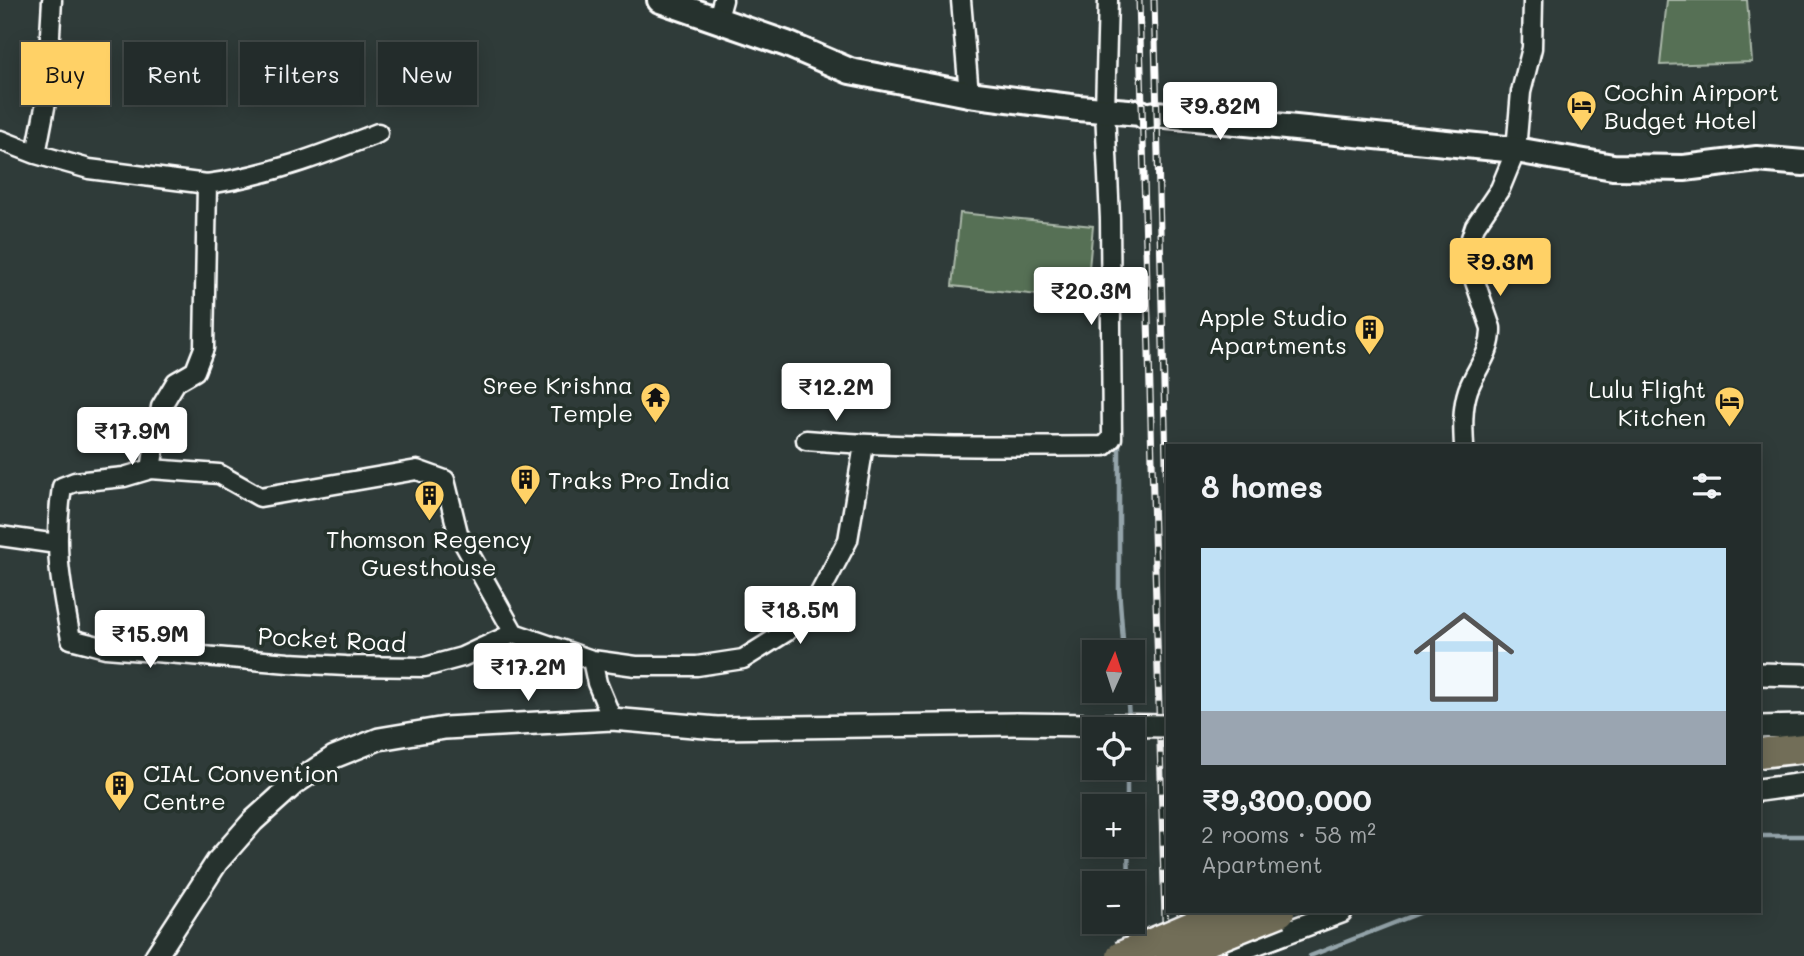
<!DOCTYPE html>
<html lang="en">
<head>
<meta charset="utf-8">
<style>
  body { margin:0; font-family:Mali,sans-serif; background:#2f3837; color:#f1f3f6; height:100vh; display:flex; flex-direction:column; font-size:26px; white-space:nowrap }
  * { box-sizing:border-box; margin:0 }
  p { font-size:23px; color:#a3a7a9 }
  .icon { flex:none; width:38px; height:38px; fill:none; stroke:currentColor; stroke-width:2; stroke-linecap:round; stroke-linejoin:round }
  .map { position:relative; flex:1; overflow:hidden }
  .drawer { position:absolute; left:1166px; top:444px; width:595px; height:469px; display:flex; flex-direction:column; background:#232c2b; border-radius:0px; box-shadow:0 4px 18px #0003,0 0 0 2px #404847 }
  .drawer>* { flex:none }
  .hud { position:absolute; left:21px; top:42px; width:665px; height:63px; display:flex; gap:14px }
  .needle { width:46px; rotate:3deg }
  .buttons { position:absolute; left:1082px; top:640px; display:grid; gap:14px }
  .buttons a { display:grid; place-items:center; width:63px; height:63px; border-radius:0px; background:#232c2b; box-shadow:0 4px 18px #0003,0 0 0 2px #404847; font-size:35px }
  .price { position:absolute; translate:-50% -60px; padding:0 16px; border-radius:7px; background:#fff; color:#222; font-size:23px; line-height:46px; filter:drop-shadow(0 2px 4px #0008) }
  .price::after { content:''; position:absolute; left:50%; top:42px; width:21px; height:16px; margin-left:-10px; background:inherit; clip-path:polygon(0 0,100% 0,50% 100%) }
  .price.active { background:#ffd166; color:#111 }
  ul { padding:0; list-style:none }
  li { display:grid; align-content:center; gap:14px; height:371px; padding:0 35px }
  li+li { border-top:2px solid #404847 }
  li span { display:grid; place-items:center; height:217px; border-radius:0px; color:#555 }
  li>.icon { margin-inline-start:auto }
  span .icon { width:126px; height:126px; fill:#fffc; stroke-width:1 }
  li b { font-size:30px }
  h2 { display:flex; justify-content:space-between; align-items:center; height:84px; padding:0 35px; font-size:30px }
  .pill { padding:0 24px; border-radius:0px; background:#232c2b; box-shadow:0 4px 18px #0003,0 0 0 2px #404847; font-size:24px; line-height:63px }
  .pill.active { background:#ffd166; color:#111 }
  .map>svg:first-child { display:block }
  .green { fill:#577055; stroke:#abb8aa; stroke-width:2 }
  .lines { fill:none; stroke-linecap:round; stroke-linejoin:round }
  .stream { stroke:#94a4aa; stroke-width:4.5 }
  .minor-casing { stroke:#fff; stroke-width:23 }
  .tertiary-casing { stroke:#fff; stroke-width:26 }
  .secondary-casing { stroke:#fff; stroke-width:30 }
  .primary-casing { stroke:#fff; stroke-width:33 }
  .minor { stroke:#26332d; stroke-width:18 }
  .tertiary { stroke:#26332d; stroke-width:21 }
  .secondary { stroke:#26332d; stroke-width:24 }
  .primary { stroke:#726e59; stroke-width:28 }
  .rail-casing { stroke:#fff; stroke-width:7 }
  .rail { stroke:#26332d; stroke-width:4.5; stroke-dasharray:13; stroke-linecap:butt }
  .tertiary-bridge-casing { stroke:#fff; stroke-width:26; stroke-linecap:butt }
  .primary-bridge-casing { stroke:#fff; stroke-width:33; stroke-linecap:butt }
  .tertiary-bridge { stroke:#26332d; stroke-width:21 }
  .primary-bridge { stroke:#726e59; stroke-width:28 }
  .labels { text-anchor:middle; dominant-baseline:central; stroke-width:7; stroke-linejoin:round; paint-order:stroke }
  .poi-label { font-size:24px; fill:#fff; stroke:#26332d; text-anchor:start }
  .street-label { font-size:24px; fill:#fff; stroke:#26332d }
</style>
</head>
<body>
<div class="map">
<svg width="1804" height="956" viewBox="0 0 1804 956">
  <rect width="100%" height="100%" fill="#2f3b39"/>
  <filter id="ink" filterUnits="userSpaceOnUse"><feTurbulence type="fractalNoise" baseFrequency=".0143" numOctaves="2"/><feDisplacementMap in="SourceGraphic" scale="14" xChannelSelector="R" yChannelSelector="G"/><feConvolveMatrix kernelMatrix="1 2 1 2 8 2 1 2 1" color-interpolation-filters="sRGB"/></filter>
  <g filter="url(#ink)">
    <path class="green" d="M1667,0H1747L1752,62L1660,65Z
      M960,213L1093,226L1086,300L952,286Z"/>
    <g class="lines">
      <path class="stream" d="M1119,437V589L1124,653
        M1127,691L1129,718
        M1127,768V807
        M1759,836H1804
        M1128,845L1129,884
        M1122,945L1130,922
        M1310,956L1422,912"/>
      <defs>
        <path id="minor" d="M52,0L46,102L36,154L89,169L207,184L204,348L195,371L176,382L161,407L151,469L219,474L260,497L417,470L445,480L458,533L514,633L592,660L597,683L612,719
          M961,0L969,94
          M718,18L723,0
          M0,140L36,154
          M207,184C267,176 322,155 378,133
          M806,440C905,448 1005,447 1104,446L1112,438L1110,219L1105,110L1108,0
          M1464,446C1463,428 1462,408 1468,390C1476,368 1492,353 1491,328L1469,264V244L1475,226L1500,189L1516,150L1521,92L1532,48L1533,0
          M151,469L124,477L75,482L62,487C53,547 60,581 71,639L106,648L289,663L346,666L425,667L462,657L514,633
          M0,536L57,544
          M592,660L636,666H697L743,659L786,632L820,593L848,540L864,445"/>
        <path id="tertiary" d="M1759,674L1804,675
          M1759,727L1804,726
          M1759,790L1804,784
          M1238,936L1239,950L1341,912
          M156,956L217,862L253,821L294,784L334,757L379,739L445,728L612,719L717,728L1017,724"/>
        <path id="secondary" d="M660,0L787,44L850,71L969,94L1078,108L1141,113L1144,116L1156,114L1516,150L1613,167L1684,168L1757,159L1804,163
          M1239,950V956"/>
        <path id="primary" d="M1759,753L1804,748"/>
      </defs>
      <use href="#minor" class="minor-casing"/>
      <use href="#tertiary" class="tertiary-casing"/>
      <use href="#secondary" class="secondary-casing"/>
      <use href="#primary" class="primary-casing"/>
      <use href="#minor" class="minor"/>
      <use href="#tertiary" class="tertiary"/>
      <use href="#secondary" class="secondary"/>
      <use href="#primary" class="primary"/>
      <defs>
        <path id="rail" d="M1139,0L1166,956
          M1154,0L1167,501
          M1180,912L1181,956"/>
      </defs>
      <use href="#rail" class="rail-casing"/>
      <use href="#rail" class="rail"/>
      <defs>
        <path id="tertiary-bridge" d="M1017,724L1167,726"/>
        <path id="primary-bridge" d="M1121,956L1225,912
          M1170,956L1280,912"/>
      </defs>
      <use href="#tertiary-bridge" class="tertiary-bridge-casing"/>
      <use href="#primary-bridge" class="primary-bridge-casing"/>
      <use href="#tertiary-bridge" class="tertiary-bridge"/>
      <use href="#primary-bridge" class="primary-bridge"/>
    </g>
  </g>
  <defs>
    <symbol id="hotel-pin" viewBox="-11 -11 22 30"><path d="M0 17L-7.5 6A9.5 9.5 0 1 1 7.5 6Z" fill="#ffd166" stroke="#26332d"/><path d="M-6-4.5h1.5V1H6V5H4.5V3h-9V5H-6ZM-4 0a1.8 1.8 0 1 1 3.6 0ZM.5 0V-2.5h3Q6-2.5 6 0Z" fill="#111"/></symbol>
    <symbol id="building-pin" viewBox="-11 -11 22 30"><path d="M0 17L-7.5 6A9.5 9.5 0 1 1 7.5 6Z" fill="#ffd166" stroke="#26332d"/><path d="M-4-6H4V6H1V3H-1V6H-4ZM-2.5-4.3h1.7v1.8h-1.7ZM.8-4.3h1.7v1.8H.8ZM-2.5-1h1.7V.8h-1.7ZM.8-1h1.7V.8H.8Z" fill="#111"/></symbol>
    <symbol id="temple-pin" viewBox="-11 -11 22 30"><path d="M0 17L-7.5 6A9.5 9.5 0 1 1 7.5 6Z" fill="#ffd166" stroke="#26332d"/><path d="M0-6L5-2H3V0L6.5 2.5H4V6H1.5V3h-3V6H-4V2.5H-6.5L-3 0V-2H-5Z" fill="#111"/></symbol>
  </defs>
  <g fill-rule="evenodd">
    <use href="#hotel-pin" x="1564" y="88" width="35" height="47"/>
    <use href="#building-pin" x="1352" y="312" width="35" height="47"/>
    <use href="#temple-pin" x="638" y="380" width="35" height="47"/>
    <use href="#hotel-pin" x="1712" y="384" width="35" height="47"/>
    <use href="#building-pin" x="508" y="462" width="35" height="47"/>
    <use href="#building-pin" x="412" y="478" width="35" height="47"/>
    <use href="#building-pin" x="102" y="768" width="35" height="47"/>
  </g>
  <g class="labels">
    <g class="poi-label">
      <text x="1604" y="91">Cochin Airport<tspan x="1604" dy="28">Budget Hotel</tspan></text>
      <text x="1347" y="316" text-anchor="end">Apple Studio<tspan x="1347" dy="28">Apartments</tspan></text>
      <text x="633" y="384" text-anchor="end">Sree Krishna<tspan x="633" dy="28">Temple</tspan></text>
      <text x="1706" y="388" text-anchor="end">Lulu Flight<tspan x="1706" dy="28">Kitchen</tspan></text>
      <text x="548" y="479">Traks Pro India</text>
      <text x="429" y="538" text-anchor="middle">Thomson Regency<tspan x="429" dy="28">Guesthouse</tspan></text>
      <text x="143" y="772">CIAL Convention<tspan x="143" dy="28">Centre</tspan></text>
    </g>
    <g class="street-label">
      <text transform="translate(332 639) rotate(3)">Pocket Road</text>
    </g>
  </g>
</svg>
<div class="buttons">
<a><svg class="needle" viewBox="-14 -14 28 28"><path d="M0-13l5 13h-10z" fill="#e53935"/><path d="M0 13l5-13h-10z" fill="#a3a7a9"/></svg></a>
<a><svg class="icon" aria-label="locate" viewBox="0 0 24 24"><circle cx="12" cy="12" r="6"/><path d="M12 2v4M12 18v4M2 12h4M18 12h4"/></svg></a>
<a>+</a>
<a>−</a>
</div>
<b class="price" style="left:1220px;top:142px">₹9.82M</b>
<b class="price active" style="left:1500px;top:298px">₹9.3M</b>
<b class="price" style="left:1091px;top:327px">₹20.3M</b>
<b class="price" style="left:836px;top:423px">₹12.2M</b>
<b class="price" style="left:132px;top:467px">₹17.9M</b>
<b class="price" style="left:800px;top:646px">₹18.5M</b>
<b class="price" style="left:150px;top:670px">₹15.9M</b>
<b class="price" style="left:528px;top:703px">₹17.2M</b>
<div class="hud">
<a class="pill active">Buy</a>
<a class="pill">Rent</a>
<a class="pill">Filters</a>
<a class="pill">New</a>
</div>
<section class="drawer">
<h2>8 homes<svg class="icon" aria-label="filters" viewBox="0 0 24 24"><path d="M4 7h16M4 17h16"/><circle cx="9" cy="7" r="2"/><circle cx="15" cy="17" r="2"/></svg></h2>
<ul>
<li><span style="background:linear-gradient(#bfe0f5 75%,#9aa5b1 0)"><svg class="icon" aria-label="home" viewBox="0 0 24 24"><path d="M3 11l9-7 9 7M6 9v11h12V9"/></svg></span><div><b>₹9,300,000</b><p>2 rooms · 58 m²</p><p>Apartment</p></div></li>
</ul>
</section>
</div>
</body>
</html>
